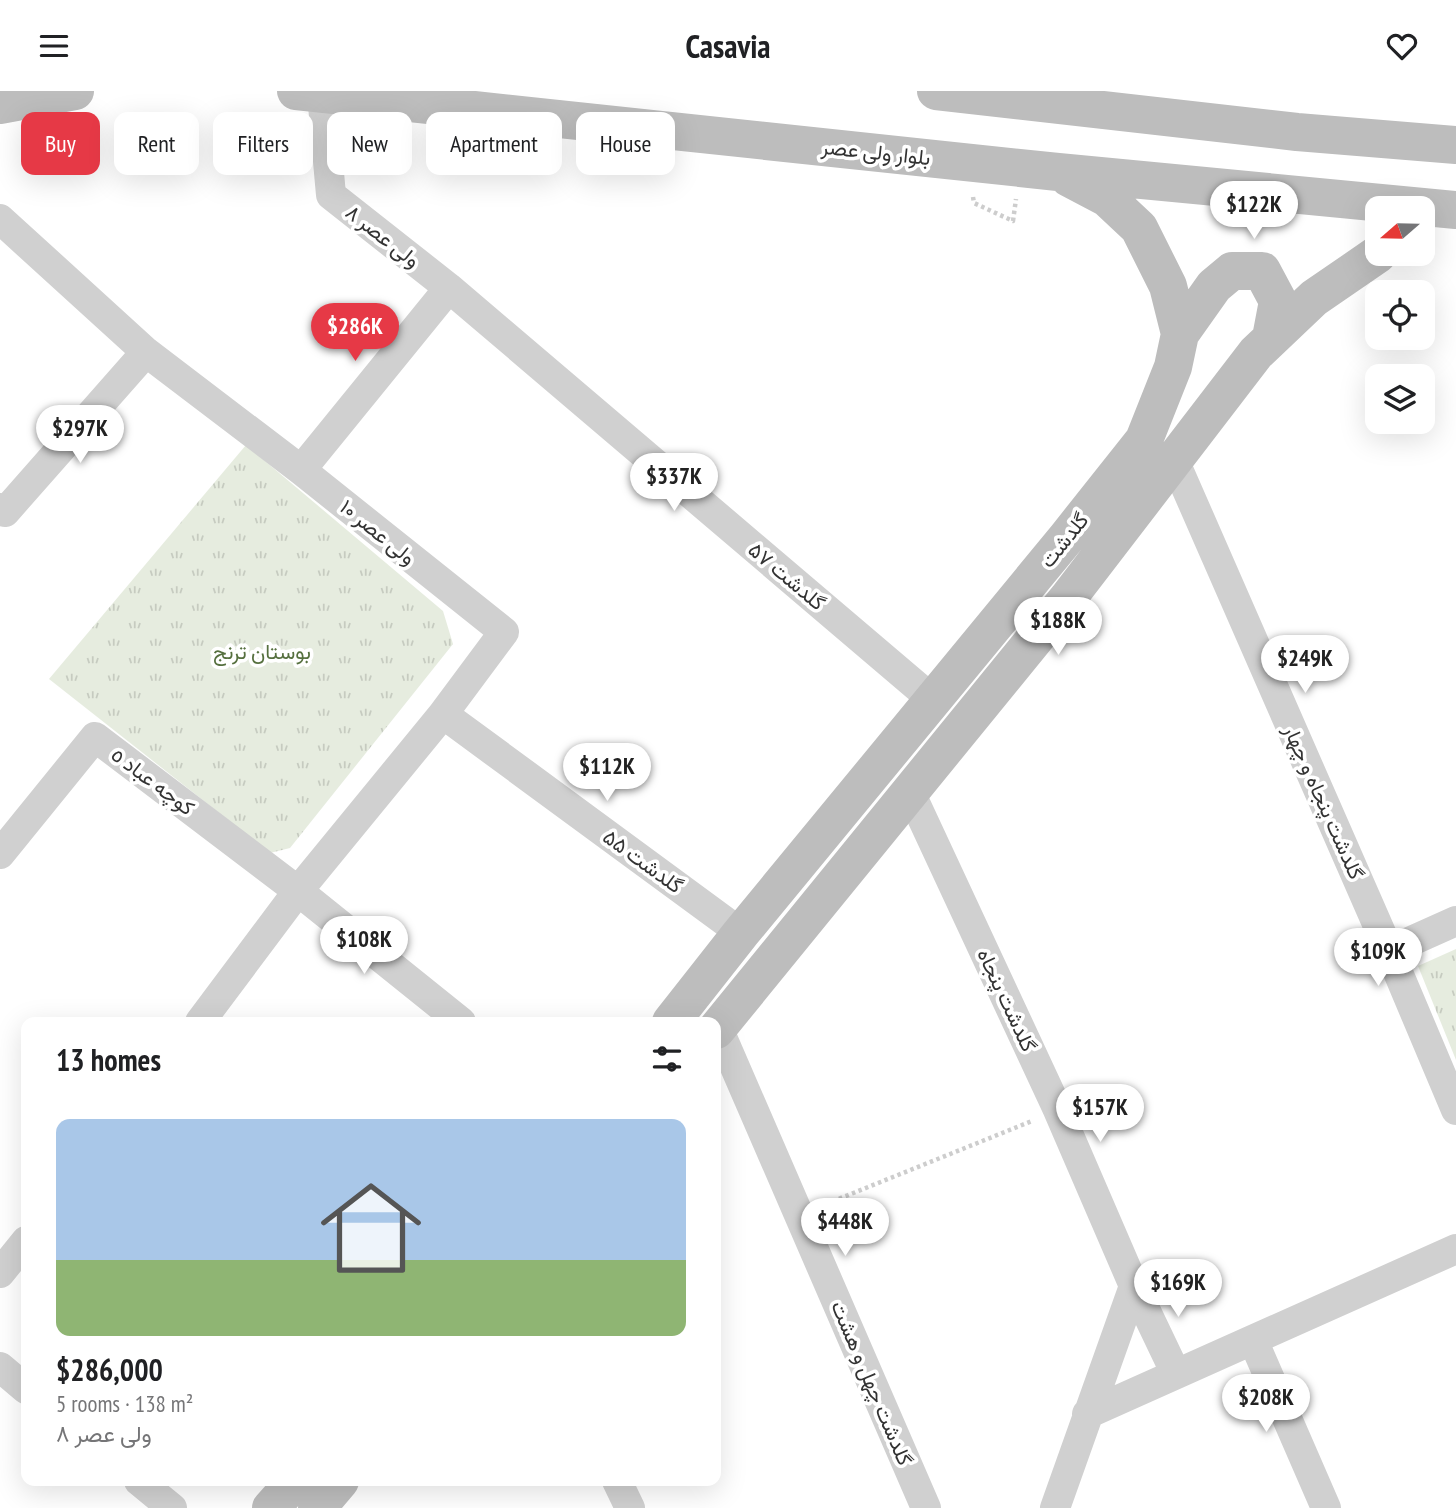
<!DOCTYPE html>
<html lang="en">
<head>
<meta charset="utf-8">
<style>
  body { margin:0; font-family:"PT Sans Narrow",Vazirmatn,sans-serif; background:#f6f6f6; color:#202124; height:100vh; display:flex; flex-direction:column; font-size:26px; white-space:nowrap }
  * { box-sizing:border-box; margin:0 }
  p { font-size:23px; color:#757577 }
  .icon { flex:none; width:38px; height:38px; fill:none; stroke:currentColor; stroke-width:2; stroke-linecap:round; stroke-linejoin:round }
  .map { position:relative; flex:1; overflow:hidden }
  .sheet { position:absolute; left:21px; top:926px; width:700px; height:469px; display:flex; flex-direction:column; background:#fff; border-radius:14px; box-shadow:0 7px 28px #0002 }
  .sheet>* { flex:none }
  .top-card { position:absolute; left:21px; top:21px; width:700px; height:63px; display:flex; gap:14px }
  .needle { width:46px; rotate:250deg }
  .fabs { position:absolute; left:1365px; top:105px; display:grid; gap:14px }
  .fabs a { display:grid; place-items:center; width:70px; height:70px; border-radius:14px; background:#fff; box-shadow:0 7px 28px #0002; font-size:35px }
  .price { position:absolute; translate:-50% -60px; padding:0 16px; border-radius:24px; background:#fff; color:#222; font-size:23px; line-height:46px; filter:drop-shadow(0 2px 4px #0008) }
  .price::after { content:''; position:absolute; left:50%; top:42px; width:21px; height:16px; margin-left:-10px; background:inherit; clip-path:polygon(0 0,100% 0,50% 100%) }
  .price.active { background:#e63946; color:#fff }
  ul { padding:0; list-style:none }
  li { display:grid; align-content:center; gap:14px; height:371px; padding:0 35px }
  li span { display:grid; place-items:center; height:217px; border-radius:14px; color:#555 }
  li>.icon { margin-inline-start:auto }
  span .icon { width:126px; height:126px; fill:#fffc; stroke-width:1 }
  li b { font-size:30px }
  h2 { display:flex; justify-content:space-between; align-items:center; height:84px; padding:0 35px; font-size:30px }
  .pill { padding:0 24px; border-radius:14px; background:#fff; box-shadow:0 7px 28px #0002; font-size:24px; line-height:63px }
  .pill.active { background:#e63946; color:#fff }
  header { display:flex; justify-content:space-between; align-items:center; height:91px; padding:0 35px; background:#fff; font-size:32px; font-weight:700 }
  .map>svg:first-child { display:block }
  .park { fill:url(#park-tufts) }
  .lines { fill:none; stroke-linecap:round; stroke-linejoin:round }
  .path { stroke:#cdcdcd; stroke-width:4.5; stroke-dasharray:3.5 3.5; stroke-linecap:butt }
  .street { stroke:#d0d0d0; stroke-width:30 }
  .secondary { stroke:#bdbdbd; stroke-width:38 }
  .labels { text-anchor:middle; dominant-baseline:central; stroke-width:7; stroke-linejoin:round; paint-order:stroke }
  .street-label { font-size:21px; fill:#333; stroke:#fff }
  .park-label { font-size:21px; fill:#56703f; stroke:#fff }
</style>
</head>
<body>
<header><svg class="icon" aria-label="menu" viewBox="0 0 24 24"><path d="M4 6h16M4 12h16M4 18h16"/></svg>Casavia<svg class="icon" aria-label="heart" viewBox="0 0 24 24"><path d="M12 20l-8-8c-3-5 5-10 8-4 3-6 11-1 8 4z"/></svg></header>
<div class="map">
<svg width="1456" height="1417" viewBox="0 0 1456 1417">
  <defs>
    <pattern id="park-tufts" width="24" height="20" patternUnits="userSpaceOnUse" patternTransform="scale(1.75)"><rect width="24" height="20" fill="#e6ecdf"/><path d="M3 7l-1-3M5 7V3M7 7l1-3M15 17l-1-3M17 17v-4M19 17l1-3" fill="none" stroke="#c6cbc0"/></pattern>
  </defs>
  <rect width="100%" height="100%" fill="#fff"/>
  <path class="park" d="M246,354L443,520L453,553L290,757L270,762L49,588Z
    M1456,858V969L1418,875Z"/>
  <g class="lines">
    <path class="path" d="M973,106L974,112L1013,130L1016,108
      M826,1113L1032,1030"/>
    <path class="street" d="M322,3L331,104L449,197L933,609
      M0,128L146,261L301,379L504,541L443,623L298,800L200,931
      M1174,369L1389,860
      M301,379L449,197
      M0,417L5,421L146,261
      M443,623L741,842
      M910,701L1058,1019L1134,1195L1055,1417
      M0,763L95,646L298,800L461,931
      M1456,830L1389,860L1456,1019
      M718,937L926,1417
      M0,1182L26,1150
      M1134,1195L1176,1283
      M1253,1249L1326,1417
      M0,1276L26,1298
      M1087,1323L1456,1158
      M139,1390L172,1417
      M617,1390L630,1417"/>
    <path class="secondary" d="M296,0L1058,81L1456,119
      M936,0L1297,41L1456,54
      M0,14L75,0
      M1180,243L1214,195L1232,180H1262L1278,210L1271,247
      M671,931L741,842L1067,446L1144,349L1173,276L1180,243L1168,195L1139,137L1107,107L1069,87
      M716,939L1068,507L1256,262L1314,207L1378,163
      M271,1417L295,1390
      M317,1417L340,1390"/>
  </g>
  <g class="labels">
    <g class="street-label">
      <text transform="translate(876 61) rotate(6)">بلوار ولی عصر</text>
      <text transform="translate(383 145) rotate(38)">ولی عصر ۸</text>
      <text transform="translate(378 441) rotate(39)">ولی عصر ۱۰</text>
      <text transform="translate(1064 449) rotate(-51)">گلدشت</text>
      <text transform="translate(787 485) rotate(40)">گلدشت ۵۷</text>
      <text transform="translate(153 690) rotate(37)">كوچه عباد ٥</text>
      <text transform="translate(1324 711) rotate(66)">گلدشت پنجاه و چهار</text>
      <text transform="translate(643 770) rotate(36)">گلدشت ۵۵</text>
      <text transform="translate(1007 909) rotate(65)">گلدشت پنجاه</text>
      <text transform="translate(872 1292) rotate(67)">گلدشت چهل و هشت</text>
    </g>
    <g class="park-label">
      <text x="262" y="560">بوستان ترنج</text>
    </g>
  </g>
</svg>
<div class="fabs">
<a><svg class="needle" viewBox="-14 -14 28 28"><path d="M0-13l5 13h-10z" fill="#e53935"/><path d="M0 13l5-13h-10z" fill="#757577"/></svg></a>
<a><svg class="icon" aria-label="locate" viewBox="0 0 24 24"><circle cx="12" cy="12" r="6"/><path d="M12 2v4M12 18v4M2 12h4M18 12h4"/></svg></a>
<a><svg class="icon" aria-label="layers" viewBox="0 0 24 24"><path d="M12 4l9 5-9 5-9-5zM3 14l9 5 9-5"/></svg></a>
</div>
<b class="price" style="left:1254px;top:150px">$122K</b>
<b class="price active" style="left:355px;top:272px">$286K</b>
<b class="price" style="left:80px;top:374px">$297K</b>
<b class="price" style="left:674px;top:422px">$337K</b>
<b class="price" style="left:1058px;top:566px">$188K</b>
<b class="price" style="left:1305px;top:604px">$249K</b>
<b class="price" style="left:607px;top:712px">$112K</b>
<b class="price" style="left:364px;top:885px">$108K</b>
<b class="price" style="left:1378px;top:897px">$109K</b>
<b class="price" style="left:1100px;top:1053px">$157K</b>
<b class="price" style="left:845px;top:1167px">$448K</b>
<b class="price" style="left:1178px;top:1228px">$169K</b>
<b class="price" style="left:1266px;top:1343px">$208K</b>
<div class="top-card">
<a class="pill active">Buy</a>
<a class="pill">Rent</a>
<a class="pill">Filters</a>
<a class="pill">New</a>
<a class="pill">Apartment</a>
<a class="pill">House</a>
</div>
<section class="sheet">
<h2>13 homes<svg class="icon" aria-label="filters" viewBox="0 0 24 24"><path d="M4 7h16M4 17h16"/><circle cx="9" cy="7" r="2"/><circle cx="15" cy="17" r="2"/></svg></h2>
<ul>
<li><span style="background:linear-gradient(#a9c7e8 65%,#8fb573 0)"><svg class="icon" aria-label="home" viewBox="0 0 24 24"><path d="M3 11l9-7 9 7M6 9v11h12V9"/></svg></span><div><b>$286,000</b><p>5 rooms · 138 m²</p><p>ولی عصر ۸</p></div></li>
</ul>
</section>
</div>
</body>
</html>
